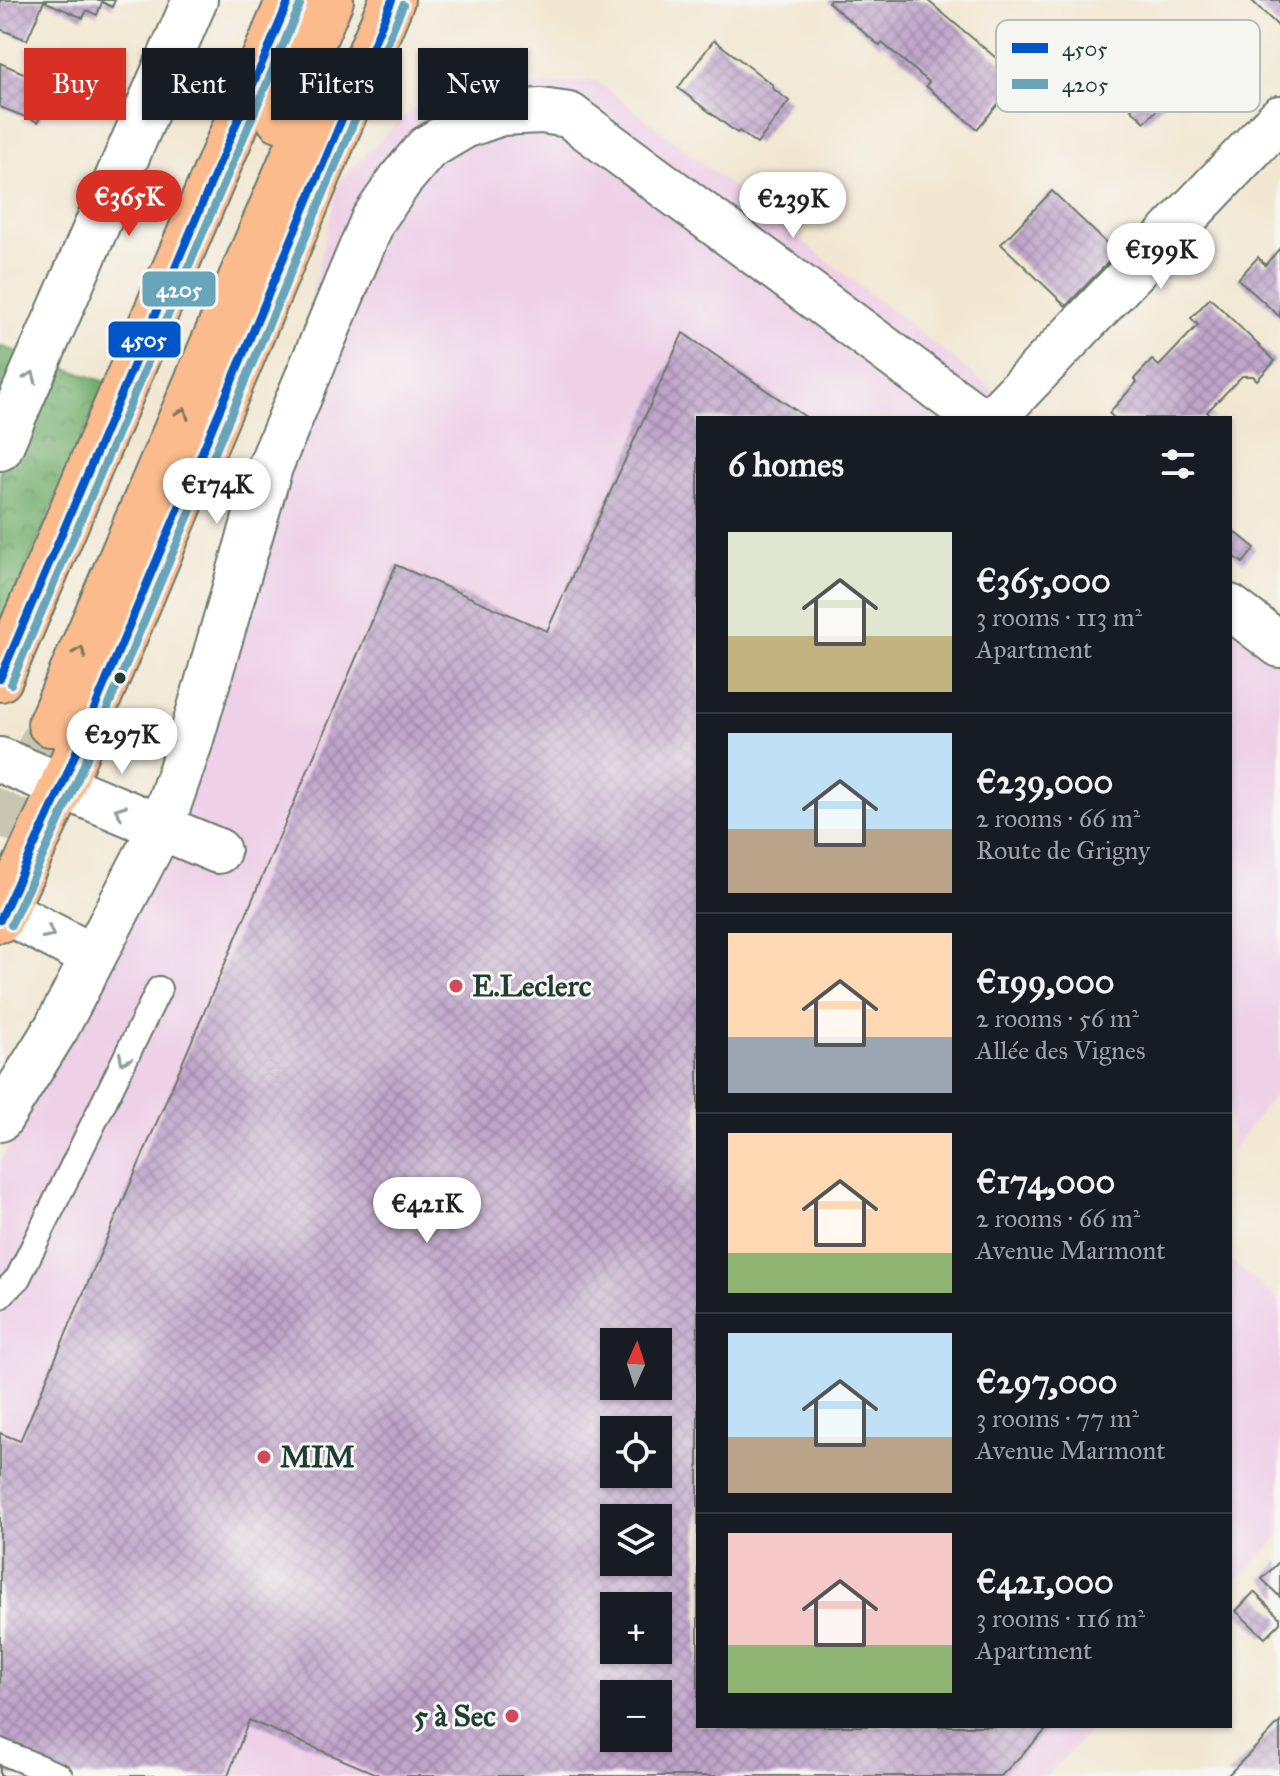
<!DOCTYPE html>
<html lang="en">
<head>
<meta charset="utf-8">
<style>
  body { margin:0; font-family:"IM FELL Great Primer",serif; background:#20242c; color:#f1f3f6; height:100vh; display:flex; flex-direction:column; font-size:30px; white-space:nowrap }
  * { box-sizing:border-box; margin:0 }
  p { font-size:26px; color:#9ea1a6 }
  .icon { flex:none; width:44px; height:44px; fill:none; stroke:currentColor; stroke-width:2; stroke-linecap:round; stroke-linejoin:round }
  .map { position:relative; flex:1; overflow:hidden }
  .side { position:absolute; left:696px; top:416px; width:536px; height:1312px; display:flex; flex-direction:column; background:#171b24; border-radius:0px; box-shadow:0 2px 6px #0004 }
  .side>* { flex:none }
  .top-card { position:absolute; left:24px; top:48px; width:552px; height:72px; display:flex; gap:16px }
  .needle { width:52px; rotate:3deg }
  .fabs { position:absolute; left:600px; top:1328px; display:grid; gap:16px }
  .fabs a { display:grid; place-items:center; width:72px; height:72px; border-radius:0px; background:#171b24; box-shadow:0 2px 6px #0004; font-size:40px }
  .price { position:absolute; translate:-50% -68px; padding:0 18px; border-radius:28px; background:#fff; color:#222; font-size:26px; line-height:52px; filter:drop-shadow(0 2px 4px #0008) }
  .price::after { content:''; position:absolute; left:50%; top:48px; width:24px; height:18px; margin-left:-12px; background:inherit; clip-path:polygon(0 0,100% 0,50% 100%) }
  .price.current { background:#d93025; color:#fff }
  ul { padding:0; list-style:none }
  li { display:flex; align-items:center; gap:24px; height:200px; padding:0 32px }
  li+li { border-top:2px solid #363941 }
  li span { display:grid; place-items:center; flex:none; width:224px; height:160px; border-radius:0px; color:#555 }
  li>.icon { margin-inline-start:auto }
  span .icon { width:96px; height:96px; fill:#fffc; stroke-width:1 }
  li b { font-size:34px }
  h2 { display:flex; justify-content:space-between; align-items:center; height:96px; padding:0 32px; font-size:34px }
  .pill { padding:0 28px; border-radius:0px; background:#171b24; box-shadow:0 2px 6px #0004; font-size:28px; line-height:72px }
  .pill.current { background:#d93025; color:#fff }
  .map>svg:first-child { display:block }
  .built { fill:#eed0e7; fill-rule:evenodd }
  .forest { fill:url(#forest-crowns); stroke:#4a7651; stroke-width:2 }
  .building { fill:url(#building-cross-hatch); fill-rule:evenodd }
  .lines { fill:none; stroke-linecap:round; stroke-linejoin:round }
  .primary-tunnel { stroke:#c8c5b2; stroke-width:44; stroke-dasharray:44 22; stroke-linecap:butt }
  .service-casing { stroke:#69786b; stroke-width:28 }
  .minor-casing { stroke:#69786b; stroke-width:48 }
  .primary-casing { stroke:#69786b; stroke-width:48 }
  .service { stroke:#fff; stroke-width:24 }
  .minor { stroke:#fff; stroke-width:44 }
  .primary { stroke:#fbbb8c; stroke-width:44 }
  .bus-1-casing { stroke:#f6f6f2; stroke-width:14 }
  .bus-2-casing { stroke:#f6f6f2; stroke-width:14 }
  .bus-1 { stroke:#0055c8; stroke-width:8 }
  .bus-2 { stroke:#69a5ba; stroke-width:8 }
  .oneway { stroke:#8f9e9a }
  .oneway2 { stroke:#82765c }
  .bus-dot { fill:#1f3d34; stroke:#f6f6f2; stroke-width:3 }
  .poi-dot { fill:#d1495b; stroke:#f6f6f2; stroke-width:3 }
  .labels { text-anchor:middle; dominant-baseline:central; stroke-width:6; stroke-linejoin:round; paint-order:stroke }
  .poi-label { font-size:30px; font-weight:bold; fill:#1f3d34; stroke:#f6f6f2; text-anchor:start }
  .key { fill:#f6f6f2; stroke:#b6beb9; stroke-width:2 }
  .key-label { font-size:22px; fill:#1f3d34 }
  .line-badge { stroke:#f6f6f2; stroke-width:3 }
  .badge-label { font-size:22px; text-anchor:middle; font-weight:bold; fill:#fff }
</style>
</head>
<body>
<div class="map">
<svg width="1280" height="1776" viewBox="0 0 1280 1776">
  <defs>
    <pattern id="forest-crowns" width="20" height="18" patternUnits="userSpaceOnUse" patternTransform="scale(2)"><rect width="20" height="18" fill="#74af6e"/><path d="M2 6a3 3 0 1 1 6 0M12 15a3 3 0 1 1 6 0" fill="none" stroke="#5f905b"/></pattern>
    <pattern id="building-cross-hatch" width="8" height="8" patternUnits="userSpaceOnUse" patternTransform="scale(2)"><rect width="8" height="8" fill="#c1a5cb"/><path d="M0 0l8 8M0 8l8-8" fill="none" stroke="#9c88a6"/></pattern>
  </defs>
  <rect width="100%" height="100%" fill="#f6f6f2"/>
  <filter id="ink" filterUnits="userSpaceOnUse"><feTurbulence type="fractalNoise" baseFrequency=".0125" numOctaves="2"/><feDisplacementMap in="SourceGraphic" scale="16" xChannelSelector="R" yChannelSelector="G"/><feConvolveMatrix kernelMatrix="1 2 1 2 8 2 1 2 1" color-interpolation-filters="sRGB"/></filter>
  <filter id="wash" filterUnits="userSpaceOnUse"><feTurbulence type="fractalNoise" baseFrequency=".006" numOctaves="4" result="noise"/><feDisplacementMap in="SourceGraphic" scale="32" xChannelSelector="R" yChannelSelector="G"/><feGaussianBlur stdDeviation="1.8" result="paint"/><feColorMatrix in="noise" values="0 0 0 0 0 0 0 0 0 0 0 0 0 0 0 0 0 1.4 0 .05"/><feComposite in="paint" operator="in"/></filter>
  <g filter="url(#wash)">
    <rect width="100%" height="100%" fill="#f2e7d2"/>
    <path class="built" d="M597,81L1029,418H698V1726H1094L1046,1776H0V1161L28,1118L211,716L339,182L411,109L472,89ZM614,1342H658V1386H614ZM614,1430H658V1474H614ZM614,1518H658V1562H614ZM614,1606H658V1650H614ZM614,1694H658V1738H614Z
      M1230,575L1280,614V1087L1230,1153Z
      M1230,1260L1280,1302V1536L1230,1587Z"/>
    <path class="forest" d="M0,346L106,382L0,629Z"/>
    <g id="blocks">
      <path class="building" d="M0,0H115L112,7L102,2L97,15L87,10L83,18L44,1L27,40L0,29Z
        M830,0H927L1020,78L977,129L926,86L929,82L882,43L880,46L828,2Z
        M1251,0H1280V28Z
        M714,40L773,85L772,88L789,101L757,144L739,131L737,133L678,88Z
        M0,63L54,86L38,122L0,107Z
        M1176,63L1190,76L1145,122L1131,109Z
        M1052,191L1117,253L1066,306L1001,244Z
        M1280,248V317L1238,279L1258,257L1265,265Z
        M1210,298L1275,361L1257,380L1253,376H1242L1207,412L1214,418H1114L1109,413L1137,382L1134,379L1152,360L1159,366L1198,325L1191,318Z
        M683,333L807,418H698V1726H1050L1001,1776H381L249,1720L228,1776H0V1433L20,1441L396,565L547,631ZM614,1342H658V1386H614ZM614,1430H658V1474H614ZM614,1518H658V1562H614ZM614,1606H658V1650H614ZM614,1694H658V1738H614Z
        M1230,528L1255,548L1243,563L1230,553Z
        M1280,1561V1597L1262,1579Z
        M1254,1592L1280,1618V1623L1265,1638L1236,1611Z
        M1280,1722V1776H1227L1261,1742Z"/>
    </g>
  </g>
  <g filter="url(#ink)">
    <use href="#blocks" fill-opacity="0" stroke="#69786b" stroke-width="2"/>
    <g class="lines">
      <path class="primary-tunnel" d="M0,837L50,724"/>
      <defs>
        <path id="service" d="M0,1296L18,1278L159,989
          M0,1751L60,1776"/>
        <path id="minor" d="M993,418L1280,118
          M0,448L195,0
          M1230,607L1280,645
          M0,760L218,851
          M0,908L93,957
          M0,1119L57,1027L161,827L189,746L270,467L373,220L401,179L427,148L464,126L501,113L541,111L569,115L978,418"/>
        <path id="primary" d="M279,119L331,0
          M0,679L289,0
          M50,724L323,87
          M0,920L61,788L392,0"/>
      </defs>
      <use href="#service" class="service-casing"/>
      <use href="#minor" class="minor-casing"/>
      <use href="#primary" class="primary-casing"/>
      <use href="#service" class="service"/>
      <use href="#minor" class="minor"/>
      <use href="#primary" class="primary"/>
      <defs>
        <path id="bus-1" d="M0,679L289,0
          M0,920L61,788L392,0"/>
        <path id="bus-2" d="M11,684L300,5
          M11,925L72,793L403,5"/>
      </defs>
      <use href="#bus-1" class="bus-1-casing"/>
      <use href="#bus-2" class="bus-2-casing"/>
      <use href="#bus-1" class="bus-1"/>
      <use href="#bus-2" class="bus-2"/>
    </g>
    <defs><path id="oneway-chevron" d="M-2-3.5L2.5 0L-2 3.5" fill="none" stroke-width="1.6" stroke-linecap="round" stroke-linejoin="round" transform="scale(2)"/></defs>
    <g class="oneway">
      <use href="#oneway-chevron" transform="translate(31 377) rotate(-66)"/>
      <use href="#oneway-chevron" transform="translate(120 811) rotate(-159)"/>
      <use href="#oneway-chevron" transform="translate(49 933) rotate(28)"/>
      <use href="#oneway-chevron" transform="translate(124 1059) rotate(116)"/>
    </g>
    <g class="oneway2">
      <use href="#oneway-chevron" transform="translate(183 413) rotate(-67)"/>
      <use href="#oneway-chevron" transform="translate(80 652) rotate(-67)"/>
    </g>
  </g>
  <circle class="bus-dot" cx="120" cy="678" r="7"/>
  <g class="poi-dot">
    <circle cx="456" cy="986" r="8"/>
    <circle cx="264" cy="1457" r="8"/>
    <circle cx="512" cy="1716" r="8"/>
  </g>
  <g class="labels">
    <g class="poi-label">
      <text x="472" y="986">E.Leclerc</text>
      <text x="280" y="1457">MIM</text>
      <text x="496" y="1716" text-anchor="end">5 à Sec</text>
    </g>
  </g>
  <rect x="996" y="20" width="264" height="92" rx="12" class="key"/>
  <rect x="1012" y="43" width="36" height="10" fill="#0055c8"/>
  <rect x="1012" y="79" width="36" height="10" fill="#69a5ba"/>
  <g class="key-label">
    <text x="1062" y="56">4505</text>
    <text x="1062" y="92">4205</text>
  </g>
  <g class="line-badge">
    <rect x="141" y="270" width="76" height="38" rx="8" fill="#69a5ba"/>
    <rect x="107" y="320" width="75" height="39" rx="8" fill="#0055c8"/>
  </g>
  <g class="badge-label">
    <text x="179" y="297">4205</text>
    <text x="144" y="347">4505</text>
  </g>
</svg>
<div class="fabs">
<a><svg class="needle" viewBox="-14 -14 28 28"><path d="M0-13l5 13h-10z" fill="#e53935"/><path d="M0 13l5-13h-10z" fill="#9ea1a6"/></svg></a>
<a><svg class="icon" aria-label="locate" viewBox="0 0 24 24"><circle cx="12" cy="12" r="6"/><path d="M12 2v4M12 18v4M2 12h4M18 12h4"/></svg></a>
<a><svg class="icon" aria-label="layers" viewBox="0 0 24 24"><path d="M12 4l9 5-9 5-9-5zM3 14l9 5 9-5"/></svg></a>
<a>+</a>
<a>−</a>
</div>
<b class="price current" style="left:129px;top:238px">€365K</b>
<b class="price" style="left:793px;top:240px">€239K</b>
<b class="price" style="left:1161px;top:291px">€199K</b>
<b class="price" style="left:217px;top:526px">€174K</b>
<b class="price" style="left:122px;top:776px">€297K</b>
<b class="price" style="left:427px;top:1245px">€421K</b>
<div class="top-card">
<a class="pill current">Buy</a>
<a class="pill">Rent</a>
<a class="pill">Filters</a>
<a class="pill">New</a>
</div>
<section class="side">
<h2>6 homes<svg class="icon" aria-label="filters" viewBox="0 0 24 24"><path d="M4 7h16M4 17h16"/><circle cx="9" cy="7" r="2"/><circle cx="15" cy="17" r="2"/></svg></h2>
<ul>
<li><span style="background:linear-gradient(#dfe7d0 65%,#c2b280 0)"><svg class="icon" aria-label="home" viewBox="0 0 24 24"><path d="M3 11l9-7 9 7M6 9v11h12V9"/></svg></span><div><b>€365,000</b><p>3 rooms · 113 m²</p><p>Apartment</p></div></li>
<li><span style="background:linear-gradient(#bfe0f5 60%,#b9a48a 0)"><svg class="icon" aria-label="home" viewBox="0 0 24 24"><path d="M3 11l9-7 9 7M6 9v11h12V9"/></svg></span><div><b>€239,000</b><p>2 rooms · 66 m²</p><p>Route de Grigny</p></div></li>
<li><span style="background:linear-gradient(#ffd9b3 65%,#9aa5b1 0)"><svg class="icon" aria-label="home" viewBox="0 0 24 24"><path d="M3 11l9-7 9 7M6 9v11h12V9"/></svg></span><div><b>€199,000</b><p>2 rooms · 56 m²</p><p>Allée des Vignes</p></div></li>
<li><span style="background:linear-gradient(#ffd9b3 75%,#8fb573 0)"><svg class="icon" aria-label="home" viewBox="0 0 24 24"><path d="M3 11l9-7 9 7M6 9v11h12V9"/></svg></span><div><b>€174,000</b><p>2 rooms · 66 m²</p><p>Avenue Marmont</p></div></li>
<li><span style="background:linear-gradient(#bfe0f5 65%,#b9a48a 0)"><svg class="icon" aria-label="home" viewBox="0 0 24 24"><path d="M3 11l9-7 9 7M6 9v11h12V9"/></svg></span><div><b>€297,000</b><p>3 rooms · 77 m²</p><p>Avenue Marmont</p></div></li>
<li><span style="background:linear-gradient(#f6c9c9 70%,#8fb573 0)"><svg class="icon" aria-label="home" viewBox="0 0 24 24"><path d="M3 11l9-7 9 7M6 9v11h12V9"/></svg></span><div><b>€421,000</b><p>3 rooms · 116 m²</p><p>Apartment</p></div></li>
</ul>
</section>
</div>
</body>
</html>
